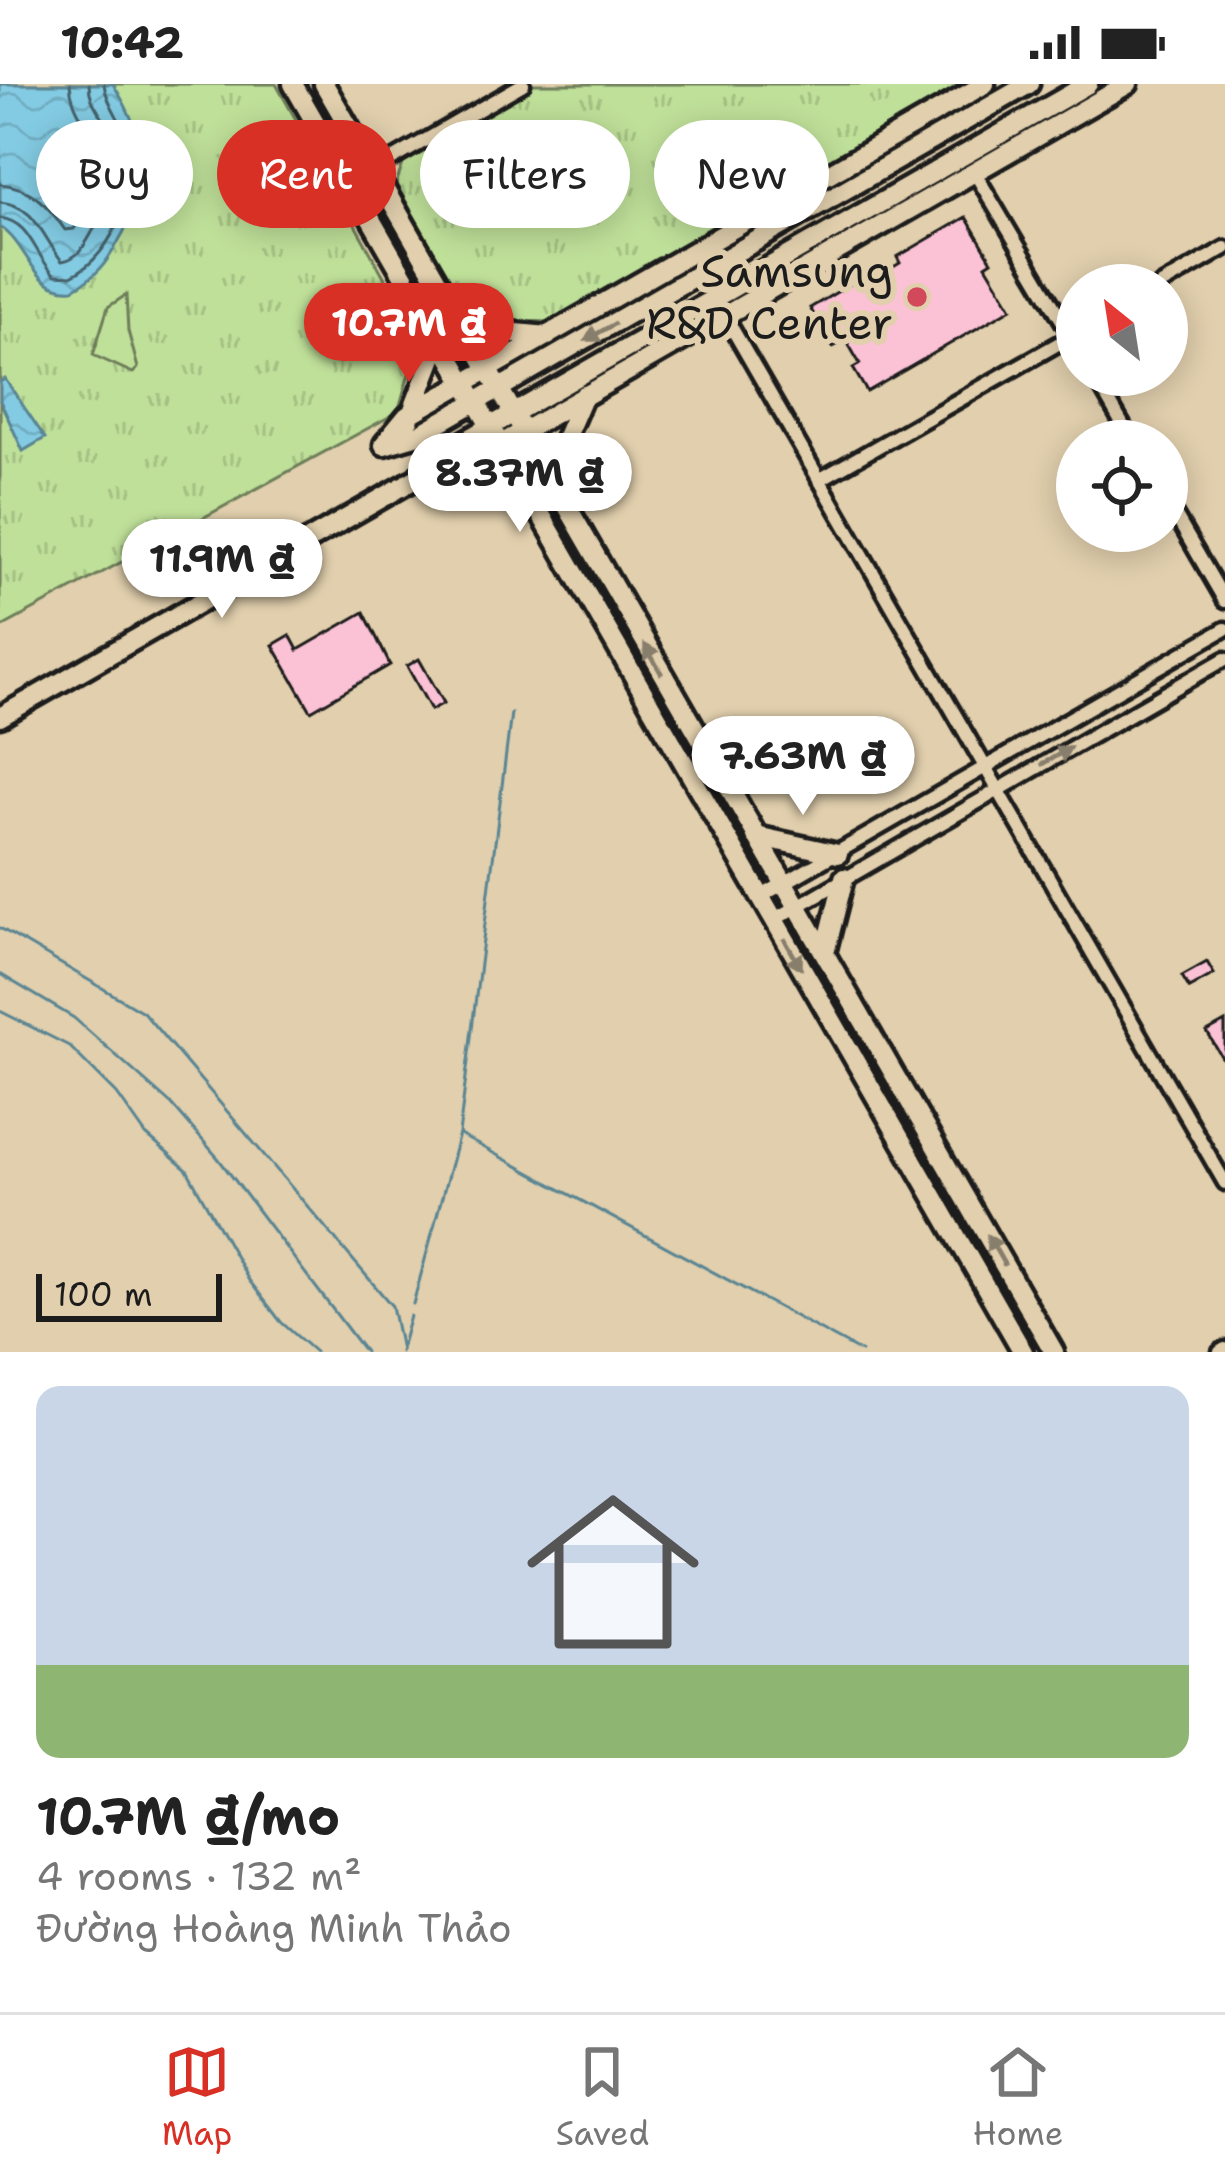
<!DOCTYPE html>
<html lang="en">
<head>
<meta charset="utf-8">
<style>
  body { margin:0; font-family:"Shantell Sans",sans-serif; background:#f6f6f6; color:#222; height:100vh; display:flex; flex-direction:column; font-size:45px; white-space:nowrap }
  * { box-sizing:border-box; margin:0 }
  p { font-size:39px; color:#767676 }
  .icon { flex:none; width:66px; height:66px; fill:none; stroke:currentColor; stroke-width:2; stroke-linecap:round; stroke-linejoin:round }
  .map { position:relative; height:1268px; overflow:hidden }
  .side { display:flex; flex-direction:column; background:#fff; flex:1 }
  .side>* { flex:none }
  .hud { position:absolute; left:36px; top:36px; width:1155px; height:108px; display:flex; gap:24px }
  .needle { width:78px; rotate:330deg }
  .controls { position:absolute; left:1056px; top:180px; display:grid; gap:24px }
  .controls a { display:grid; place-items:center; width:132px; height:132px; border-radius:50%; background:#fff; box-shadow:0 6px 30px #0003; font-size:60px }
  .scale { position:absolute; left:36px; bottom:30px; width:186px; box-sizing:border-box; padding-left:12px; border:6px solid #1c1c1c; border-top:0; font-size:33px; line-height:42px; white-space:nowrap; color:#1c1c1c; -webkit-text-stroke:9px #e1cfad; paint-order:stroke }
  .price { position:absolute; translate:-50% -102px; padding:0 27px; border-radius:42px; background:#fff; color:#222; font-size:39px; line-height:78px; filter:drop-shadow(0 3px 6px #0008) }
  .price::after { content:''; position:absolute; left:50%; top:72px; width:36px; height:27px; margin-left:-18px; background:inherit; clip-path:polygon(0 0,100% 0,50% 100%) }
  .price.active { background:#d93025; color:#fff }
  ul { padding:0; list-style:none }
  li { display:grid; align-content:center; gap:24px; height:636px; padding:0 36px }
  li+li { border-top:3px solid #e0e0e0 }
  li span { display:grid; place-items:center; height:372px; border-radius:24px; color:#555 }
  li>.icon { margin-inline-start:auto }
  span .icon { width:216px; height:216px; fill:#fffc; stroke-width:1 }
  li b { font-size:51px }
  .tag { padding:0 42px; border-radius:54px; background:#fff; box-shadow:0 6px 30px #0003; font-size:42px; line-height:108px }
  .tag.active { background:#d93025; color:#fff }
  .status { display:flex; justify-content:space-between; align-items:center; height:84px; padding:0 60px; background:#fff; direction:ltr }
  .status svg { height:33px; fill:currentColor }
  .menu { display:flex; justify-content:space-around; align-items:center; height:168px; border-top:3px solid #e0e0e0; background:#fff; font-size:33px; color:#767676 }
  .menu a { display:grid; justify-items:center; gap:6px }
  .menu .active { color:#d93025 }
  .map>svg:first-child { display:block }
  .grass { fill:url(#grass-tufts); stroke:#6e7e5a; stroke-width:3 }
  .garden { fill:#bfe099; stroke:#6e7e5a; stroke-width:3 }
  .water { fill:url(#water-waves); stroke:#5a8593; stroke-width:3 }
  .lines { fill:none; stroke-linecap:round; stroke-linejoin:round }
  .shore { stroke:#45626c; stroke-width:3 }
  .stream { stroke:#5a8593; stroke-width:3 }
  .building { fill:#fbc1d5; stroke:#1c1c1c; stroke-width:3 }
  .street-casing { stroke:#1c1c1c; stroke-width:21 }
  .secondary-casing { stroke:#1c1c1c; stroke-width:27 }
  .street { stroke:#e1cfad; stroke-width:12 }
  .secondary { stroke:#e1cfad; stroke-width:18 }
  .oneway { fill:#887e6c }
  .poi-dot { fill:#d1495b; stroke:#e1cfad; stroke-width:4.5 }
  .labels { text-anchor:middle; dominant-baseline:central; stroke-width:12; stroke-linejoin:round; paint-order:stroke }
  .poi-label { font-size:45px; fill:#1c1c1c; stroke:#e1cfad; text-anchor:end }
</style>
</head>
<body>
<div class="status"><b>10:42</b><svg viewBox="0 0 49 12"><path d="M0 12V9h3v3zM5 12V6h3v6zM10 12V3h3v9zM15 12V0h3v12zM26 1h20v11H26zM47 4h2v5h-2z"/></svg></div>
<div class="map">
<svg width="1225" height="1268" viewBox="0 0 1225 1268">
  <defs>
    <pattern id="grass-tufts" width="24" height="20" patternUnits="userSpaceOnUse" patternTransform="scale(3)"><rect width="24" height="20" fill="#bfe099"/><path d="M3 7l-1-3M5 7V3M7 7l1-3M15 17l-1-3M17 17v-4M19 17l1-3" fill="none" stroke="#a4c083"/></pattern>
    <pattern id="water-waves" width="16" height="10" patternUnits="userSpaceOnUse" patternTransform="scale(3)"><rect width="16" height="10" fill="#83cbe3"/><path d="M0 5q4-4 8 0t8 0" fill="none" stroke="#71aec2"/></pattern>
  </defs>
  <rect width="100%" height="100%" fill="#e1cfad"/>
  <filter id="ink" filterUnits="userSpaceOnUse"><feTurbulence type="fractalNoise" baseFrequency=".00833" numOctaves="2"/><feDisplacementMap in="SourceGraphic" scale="24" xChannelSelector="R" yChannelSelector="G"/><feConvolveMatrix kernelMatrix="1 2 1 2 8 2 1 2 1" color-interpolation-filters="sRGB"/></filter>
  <g filter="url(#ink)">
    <path class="grass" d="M0,0H276L419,255L398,328L0,544Z
      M533,0H964L548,238L484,235L463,219L396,100L405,74Z"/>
    <path class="garden" d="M126,211L128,247L138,284L133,289L93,271L108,223Z"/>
    <path class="water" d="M0,0H113C149,57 153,99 118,158C106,180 96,193 73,205C32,208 30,162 0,143Z
      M5,295L45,354L23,367L0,317V298Z"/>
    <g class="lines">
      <path class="shore" d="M0,100C30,102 49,122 65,146L74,145C94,111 106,82 87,45C79,29 71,18 70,0
        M0,118C36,121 43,154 62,177C80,174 85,160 94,145C116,109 123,74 103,35C96,23 89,15 89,0
        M0,134C32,138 34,172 55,191L71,192C116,171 140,98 126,52C120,34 106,18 104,0"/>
      <path class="stream" d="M0,844L143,928L392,1222L401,1266
        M0,890L74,934L172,1021L218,1074L365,1268
        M0,927L69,962L117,1010L146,1051L187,1086L248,1195L281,1238L315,1268
        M460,1051L861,1268
        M413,1220L459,1050L511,629
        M400,1268L410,1232"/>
    </g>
    <path class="building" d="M966,133L992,177L986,181L1012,224L867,308L853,284L860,280L846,256L833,263L810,224L876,185L880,191L900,179L897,173Z
      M364,528L390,581L311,627L273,561L290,551L298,566Z
      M419,575L444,619L431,626L407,582Z
      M1207,878L1214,890L1189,904L1182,892Z
      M1225,938V979L1207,948Z"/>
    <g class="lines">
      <defs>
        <path id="street" d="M374,86L523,0
          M975,89L1077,262
          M1161,201L1225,164
          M725,232L1225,1099
          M1094,291L1132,357
          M819,396L1077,249
          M1167,417L1225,517
          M760,813L1225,545
          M774,836L1225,575
          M1220,1268L1225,1265"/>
        <path id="secondary" d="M293,0L1023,1268
          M324,0L1054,1268
          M463,244L548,252
          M409,336L439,258
          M384,360L407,332L985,0
          M384,361L418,351L1029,0
          M440,391L525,405
          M417,394H442L1128,0
          M548,394L584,311
          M0,633L417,394L432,376L1088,0
          M756,752L838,770
          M825,869L844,794"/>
      </defs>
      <use href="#street" class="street-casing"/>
      <use href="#secondary" class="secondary-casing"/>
      <use href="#street" class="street"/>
      <use href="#secondary" class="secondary"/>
    </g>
    <defs><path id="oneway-solid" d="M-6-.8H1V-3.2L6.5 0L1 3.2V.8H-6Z" transform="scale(3)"/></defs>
    <g class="oneway">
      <use href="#oneway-solid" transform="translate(600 248) rotate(150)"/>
      <use href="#oneway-solid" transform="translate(653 575) rotate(-120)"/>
      <use href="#oneway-solid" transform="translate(1056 672) rotate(-30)"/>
      <use href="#oneway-solid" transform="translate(793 870) rotate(60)"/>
      <use href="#oneway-solid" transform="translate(996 1166) rotate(-120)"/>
    </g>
  </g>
  <circle class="poi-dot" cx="917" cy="213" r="12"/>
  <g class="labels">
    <g class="poi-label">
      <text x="893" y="187">Samsung<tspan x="893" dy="52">R&amp;D Center</tspan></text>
    </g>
  </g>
</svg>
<div class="controls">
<a><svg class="needle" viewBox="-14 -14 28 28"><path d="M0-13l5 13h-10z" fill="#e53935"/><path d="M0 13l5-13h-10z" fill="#767676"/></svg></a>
<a><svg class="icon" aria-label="locate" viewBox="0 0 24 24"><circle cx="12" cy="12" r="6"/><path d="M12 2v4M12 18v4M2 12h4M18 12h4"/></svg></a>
</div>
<div class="scale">100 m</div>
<b class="price active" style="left:409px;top:301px">10.7M ₫</b>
<b class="price" style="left:520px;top:451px">8.37M ₫</b>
<b class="price" style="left:222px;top:537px">11.9M ₫</b>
<b class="price" style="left:803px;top:734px">7.63M ₫</b>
<div class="hud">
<a class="tag">Buy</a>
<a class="tag active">Rent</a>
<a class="tag">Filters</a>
<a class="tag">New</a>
</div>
</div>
<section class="side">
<ul>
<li><span style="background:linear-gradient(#c9d6e8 75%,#8fb573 0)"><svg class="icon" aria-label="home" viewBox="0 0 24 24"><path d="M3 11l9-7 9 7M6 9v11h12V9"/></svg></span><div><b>10.7M ₫/mo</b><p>4 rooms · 132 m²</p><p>Đường Hoàng Minh Thảo</p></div></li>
</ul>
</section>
<nav class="menu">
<a class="active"><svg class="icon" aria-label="map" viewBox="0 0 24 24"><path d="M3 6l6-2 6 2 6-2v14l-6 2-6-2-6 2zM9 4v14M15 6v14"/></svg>Map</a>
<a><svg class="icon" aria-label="saved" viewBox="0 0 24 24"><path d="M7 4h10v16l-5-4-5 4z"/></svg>Saved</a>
<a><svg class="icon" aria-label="home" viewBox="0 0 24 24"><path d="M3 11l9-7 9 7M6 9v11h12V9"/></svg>Home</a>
</nav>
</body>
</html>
